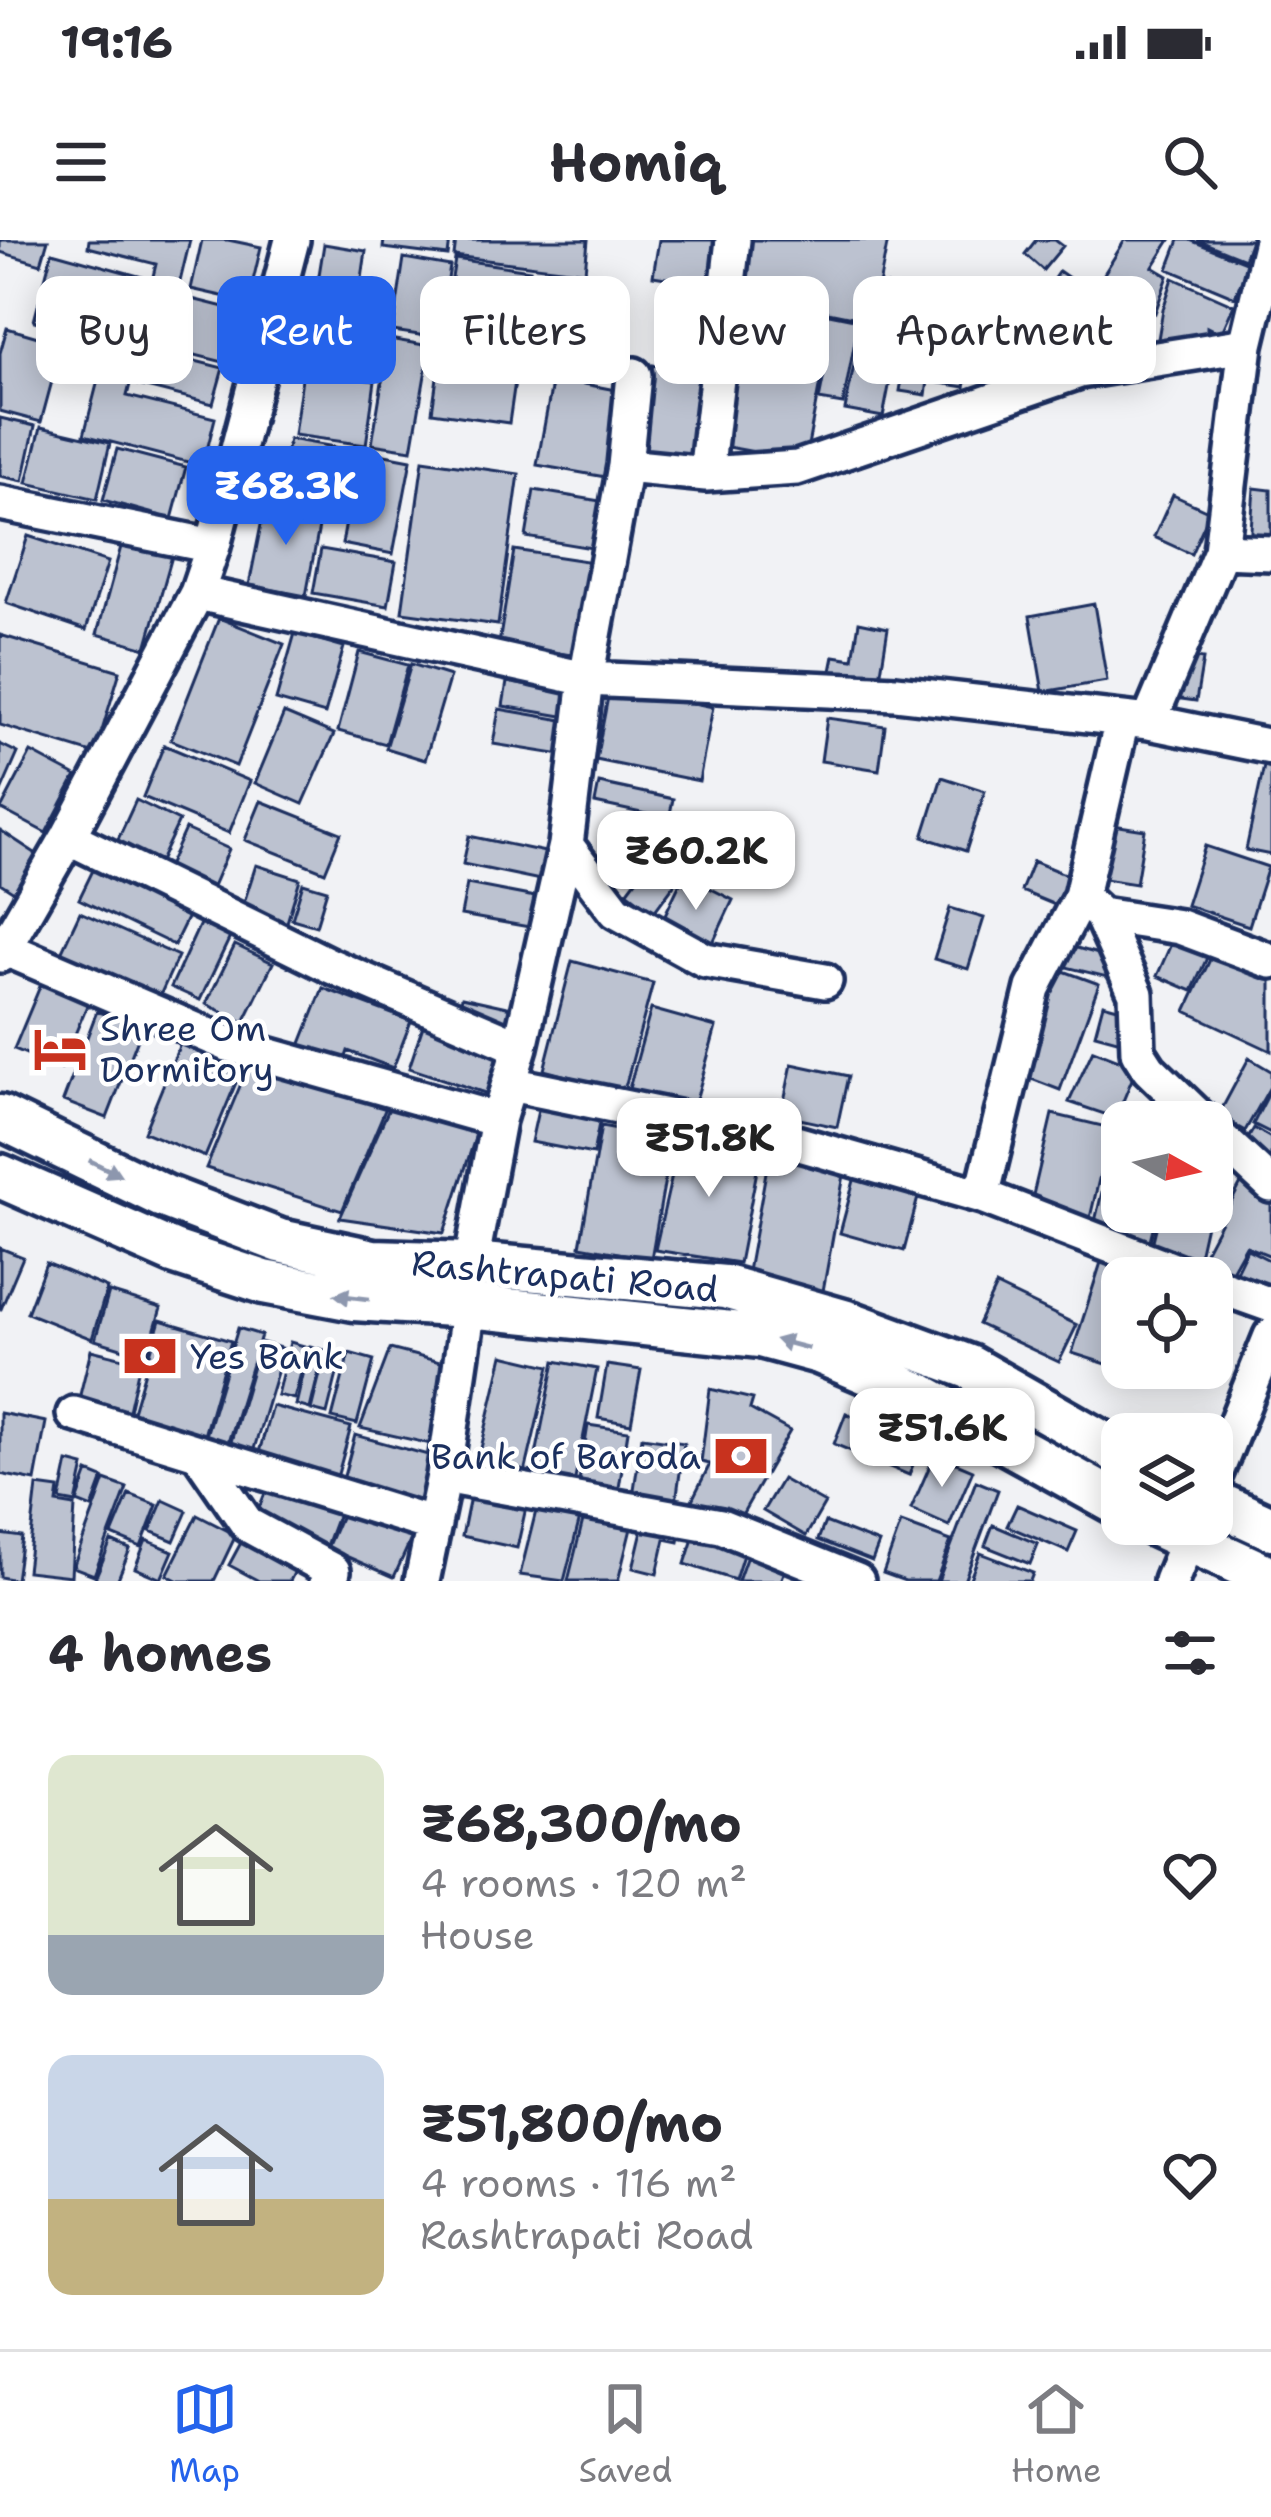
<!DOCTYPE html>
<html lang="en">
<head>
<meta charset="utf-8">
<style>
  body { margin:0; font-family:"Shantell Sans",sans-serif; background:#f7f7f7; color:#2b2b33; height:100vh; display:flex; flex-direction:column; font-size:45px; white-space:nowrap }
  * { box-sizing:border-box; margin:0 }
  p { font-size:39px; color:#7c7c81 }
  .icon { flex:none; width:66px; height:66px; fill:none; stroke:currentColor; stroke-width:2; stroke-linecap:round; stroke-linejoin:round }
  .map { position:relative; height:1341px; overflow:hidden }
  .details { display:flex; flex-direction:column; background:#fff; flex:1 }
  .details>* { flex:none }
  .top-card { position:absolute; left:36px; top:36px; width:1200px; height:108px; display:flex; gap:24px }
  .needle { width:78px; rotate:98deg }
  .fabs { position:absolute; left:1101px; top:861px; display:grid; gap:24px }
  .fabs a { display:grid; place-items:center; width:132px; height:132px; border-radius:24px; background:#fff; box-shadow:0 6px 30px #0003; font-size:60px }
  .price { position:absolute; translate:-50% -102px; padding:0 27px; border-radius:24px; background:#fff; color:#222; font-size:39px; line-height:78px; filter:drop-shadow(0 3px 6px #0008) }
  .price::after { content:''; position:absolute; left:50%; top:72px; width:36px; height:27px; margin-left:-18px; background:inherit; clip-path:polygon(0 0,100% 0,50% 100%) }
  .price.selected { background:#2563eb; color:#fff }
  ul { padding:0; list-style:none }
  li { display:flex; align-items:center; gap:36px; height:300px; padding:0 48px }
  li span { display:grid; place-items:center; flex:none; width:336px; height:240px; border-radius:24px; color:#555 }
  li>.icon { margin-inline-start:auto }
  span .icon { width:144px; height:144px; fill:#fffc; stroke-width:1 }
  li b { font-size:51px }
  h2 { display:flex; justify-content:space-between; align-items:center; height:144px; padding:0 48px; font-size:51px }
  .chip { padding:0 42px; border-radius:24px; background:#fff; box-shadow:0 6px 30px #0003; font-size:42px; line-height:108px }
  .chip.selected { background:#2563eb; color:#fff }
  .status { display:flex; justify-content:space-between; align-items:center; height:84px; padding:0 60px; background:#fff; direction:ltr }
  .status svg { height:33px; fill:currentColor }
  header { display:flex; justify-content:space-between; align-items:center; height:156px; padding:0 48px; background:#fff; font-size:54px; font-weight:700 }
  .dock { display:flex; justify-content:space-around; align-items:center; height:168px; border-top:3px solid #e1e1e2; background:#fff; font-size:33px; color:#7c7c81 }
  .dock a { display:grid; justify-items:center; gap:6px }
  .dock .selected { color:#2563eb }
  .map>svg:first-child { display:block }
  .building { fill:#bcc2d0; stroke:#1b2f5e; stroke-width:3 }
  .lines { fill:none; stroke-linecap:round; stroke-linejoin:round }
  .minor-casing { stroke:#1b2f5e; stroke-width:42 }
  .major-casing { stroke:#1b2f5e; stroke-width:51 }
  .minor { stroke:#fff; stroke-width:33 }
  .major { stroke:#fff; stroke-width:42 }
  .oneway { fill:#8d97ae }
  .labels { text-anchor:middle; dominant-baseline:central; stroke-width:9; stroke-linejoin:round; paint-order:stroke }
  .poi-label { font-size:36px; fill:#1b2f5e; stroke:#fff; text-anchor:start }
  .street-label { font-size:36px; fill:#1b2f5e; stroke:#fff }
</style>
</head>
<body>
<div class="status"><b>19:16</b><svg viewBox="0 0 49 12"><path d="M0 12V9h3v3zM5 12V6h3v6zM10 12V3h3v9zM15 12V0h3v12zM26 1h20v11H26zM47 4h2v5h-2z"/></svg></div>
<header><svg class="icon" aria-label="menu" viewBox="0 0 24 24"><path d="M4 6h16M4 12h16M4 18h16"/></svg>Homiq<svg class="icon" aria-label="search" viewBox="0 0 24 24"><circle cx="10" cy="10" r="6"/><path d="M15 15l6 6"/></svg></header>
<div class="map">
<svg width="1271" height="1341" viewBox="0 0 1271 1341">
  <rect width="100%" height="100%" fill="#f1f2f5"/>
  <filter id="ink" filterUnits="userSpaceOnUse"><feTurbulence type="fractalNoise" baseFrequency=".00833" numOctaves="2"/><feDisplacementMap in="SourceGraphic" scale="24" xChannelSelector="R" yChannelSelector="G"/><feConvolveMatrix kernelMatrix="1 2 1 2 8 2 1 2 1" color-interpolation-filters="sRGB"/></filter>
  <g filter="url(#ink)">
    <path class="building" d="M0,0H48L41,24L0,12Z
      M89,0H190L164,108L137,102L156,24L88,7Z
      M202,0H228L261,7L248,62L191,49Z
      M384,0H450L448,16L383,8Z
      M456,0H588L585,32L454,16Z
      M659,0H729L722,47L653,36Z
      M740,0H888L872,81L730,52Z
      M1036,0H1055L1063,6L1043,30L1025,14Z
      M1125,0H1170L1153,27L1168,36L1155,73L1102,37Z
      M1179,0H1190L1248,23L1235,57L1168,29Z
      M1197,0H1251L1244,19Z
      M324,4L366,11L357,73L314,66Z
      M52,12L146,38L128,106L34,81Z
      M404,18L450,26L439,98L393,91Z
      M455,19L530,30L520,94L445,82Z
      M1059,31L1093,55L1077,79L1082,83L1061,113L1021,86Z
      M1173,38L1234,65L1221,94L1207,87V100L1157,105L1163,69Z
      M887,45L922,55L914,81L879,70Z
      M1096,50L1127,66L1111,97L1081,81Z
      M188,58L244,72L231,124L175,110Z
      M814,71L859,80L843,164L819,160L824,135L802,131Z
      M311,80L374,93L365,136L303,124Z
      M875,80L901,85L883,177L845,170L860,95L871,98Z
      M929,86L974,94L965,147L928,141L926,155L900,151L908,103L925,106Z
      M7,88L62,104L41,182L0,171V113Z
      M444,89L521,100L509,183L432,172Z
      M389,99L430,106L412,210L372,204Z
      M148,109L223,128L213,164L138,145Z
      M104,117L135,125L127,156L215,178L203,226L84,195Z
      M733,120L821,137L805,221L717,205Z
      M653,125L719,139L702,223L637,209Z
      M303,131L375,141L366,205L294,195Z
      M553,138L626,152L611,238L537,225Z
      M0,178L35,186L23,241L0,236Z
      M41,187L110,203L97,259L27,243Z
      M289,199L340,208L329,265L278,256Z
      M117,209L186,227L172,279L103,260Z
      M359,210L411,220L393,314L342,304Z
      M423,220L519,234L498,385L402,372Z
      M1254,248L1271,250V304L1250,303Z
      M534,250L606,262L598,309L526,297Z
      M1173,255L1210,272L1191,314L1154,297Z
      M266,260L322,271L306,356L249,345Z
      M28,296L108,322L86,390L6,363Z
      M122,303L172,316L146,408L97,394Z
      M321,309L396,322L388,366L313,353Z
      M514,310L593,322L578,416L499,404Z
      M1094,364L1107,441L1043,452L1030,376Z
      M219,378L284,404L236,526L171,500Z
      M859,382L888,388L879,444L830,436L834,416L853,419Z
      M295,393L344,407L325,474L276,460Z
      M0,395L120,431L95,514L0,485Z
      M359,412L408,425L386,504L338,491Z
      M1181,416L1203,419L1196,461L1174,458Z
      M411,424L450,436L425,520L386,508Z
      M507,442L573,454L568,477L503,466Z
      M610,446L713,467L699,541L596,520Z
      M499,469L568,481L562,515L493,504Z
      M284,473L334,494L303,564L255,543Z
      M827,478L885,486L879,530L821,521Z
      M0,504L18,513L0,554Z
      M164,505L250,541L229,593L143,557Z
      M31,512L76,536L46,593L1,569Z
      M1264,526L1271,528V615L1246,610Z
      M942,537L985,551L966,611L923,597Z
      M599,543L673,559L669,579L595,563Z
      M136,560L179,581L156,630L113,610Z
      M261,561L341,593L325,632L245,600Z
      M681,580L707,600L654,672L627,652Z
      M1113,585L1145,590L1136,644L1104,639Z
      M185,589L229,609L210,653L165,633Z
      M0,590L38,615L14,652L0,643Z
      M469,596L545,612L540,640L463,624Z
      M1205,606L1268,627L1249,686L1186,665Z
      M1033,621L1079,640L1067,670L1021,651Z
      M97,622L192,668L174,705L79,659Z
      M256,625L300,639L285,689L240,675Z
      M684,635L733,660L709,711L659,687Z
      M303,643L327,650L316,686L292,679Z
      M467,644L540,658L535,688L461,675Z
      M950,668L984,678L968,729L934,719Z
      M80,672L178,716L157,762L59,717Z
      M204,675L234,689L200,760L171,747Z
      M1175,695L1210,711L1192,751L1157,736Z
      M235,705L273,723L244,782L206,764Z
      M1066,705L1113,718L1111,738L1062,726Z
      M1213,713L1271,741V811L1186,771Z
      M572,721L653,743L624,851L544,830Z
      M1058,729L1099,744L1060,850L1018,834Z
      M41,744L88,763L61,828L14,809Z
      M323,748L411,781L393,828L348,811L344,823L300,806Z
      M462,757L520,770L516,791L457,777Z
      M1103,764L1136,773L1128,803L1095,794Z
      M651,769L716,787L695,864L628,852Z
      M97,771L142,788L107,878L63,861Z
      M423,786L502,813L488,854L409,828Z
      M182,799L243,826L205,917L144,892Z
      M1093,810L1137,827L1116,878L1069,862Z
      M1249,818L1271,831V845L1245,891L1218,876Z
      M250,822L387,865L342,971L206,928Z
      M792,824L848,836L837,887L781,875Z
      M1271,849V893L1253,884Z
      M540,861L601,873L593,914L531,902Z
      M392,862L478,889L444,993L340,978Z
      M1052,874L1111,888L1089,982L1030,968Z
      M601,886L672,899L651,1019L580,1006Z
      M1254,888L1271,898V931L1240,913Z
      M681,895L761,910L739,1023L655,1010Z
      M770,910L846,924L823,1051L747,1037Z
      M857,929L921,946L904,1011L840,993Z
      M1246,934L1271,952V1016L1246,1006L1228,1038L1199,1023Z
      M1102,952L1122,957V972H1157L1149,1004L1093,990Z
      M1160,972L1206,984L1198,1020L1151,1009Z
      M0,1008L23,1017L1,1069H0Z
      M1247,1009L1271,1021V1056L1232,1040Z
      M1103,1016L1154,1038H1122L1125,1130L1072,1113Z
      M46,1023L107,1048L92,1099L27,1073Z
      M996,1046L1077,1085L1059,1122L978,1084Z
      M109,1052L161,1068L147,1116L95,1100Z
      M160,1080L231,1101L201,1206L129,1185Z
      M238,1088L261,1095L226,1209L204,1202Z
      M260,1102L284,1109L251,1219L228,1212Z
      M290,1102L308,1107L294,1159L277,1155Z
      M310,1106L324,1110L310,1169L296,1165Z
      M390,1109L448,1124L435,1205L360,1188Z
      M91,1110L140,1122L128,1175L78,1163Z
      M326,1110L342,1114L327,1174L311,1170Z
      M349,1113L374,1120L357,1184L332,1178Z
      M503,1115L550,1126L525,1233L478,1221Z
      M555,1121L597,1129L574,1244L532,1235Z
      M607,1125L641,1130L631,1184L598,1178Z
      M710,1149L753,1159L750,1169L790,1191L736,1285L691,1262L710,1224L701,1222Z
      M272,1166L351,1187L335,1245L256,1223Z
      M0,1173L46,1182L35,1241L0,1234Z
      M846,1173L921,1204L909,1235L834,1204Z
      M588,1185L628,1191L618,1254L578,1248Z
      M355,1195L439,1218L424,1274L340,1251Z
      M642,1197L684,1203L676,1262L633,1256Z
      M935,1214L973,1230L949,1286L911,1269Z
      M68,1222L84,1226L76,1263L60,1260Z
      M88,1232L103,1238L92,1268L77,1262Z
      M782,1239L825,1263L806,1296L763,1271Z
      M105,1240L127,1248L94,1335L73,1327Z
      M270,1241L340,1268L324,1311L253,1283Z
      M976,1241L998,1250L964,1341H938Z
      M37,1246L59,1249L57,1263L75,1266L71,1336L27,1331Z
      M471,1252L527,1263L517,1308L462,1296Z
      M129,1254L157,1265L141,1307L112,1295Z
      M540,1255L583,1266L564,1341L520,1335Z
      M163,1260L187,1271L174,1301L150,1291Z
      M347,1261L415,1290L394,1337L327,1308Z
      M587,1264L634,1276L618,1341H568Z
      M1017,1265L1077,1291L1068,1312L1007,1286Z
      M197,1275L236,1295L214,1341H179L167,1335Z
      M645,1278L682,1287L679,1302L665,1299L657,1334L633,1328Z
      M825,1282L879,1303L872,1321L818,1300Z
      M901,1283L951,1301L936,1341H905L883,1333Z
      M993,1285L1038,1304L1030,1324L985,1306Z
      M696,1289L746,1305L735,1340L685,1324Z
      M0,1294L22,1297L16,1340L0,1337Z
      M244,1297L297,1327L290,1341H259L229,1325Z
      M146,1300L173,1311L161,1339L135,1328Z
      M111,1301L130,1309L117,1341H94Z
      M749,1310L787,1325L781,1341H738Z
      M980,1313L1033,1333L1030,1341H969Z"/>
    <g class="lines">
      <defs>
        <path id="minor" d="M625,226L706,234L797,228L1080,131L1246,105
          M706,234L733,0
          M0,263L213,306
          M1221,311L1271,313
          M197,353L586,439L896,453L1149,482L1271,507
          M1149,482L1221,311L1246,105L1271,1
          M68,597L331,726L520,807
          M566,605L616,671L705,720L825,741
          M1087,662L1101,675L1180,687L1271,721
          M1101,675L1136,754L1138,812L1149,829L1204,882
          M4,708L228,804L498,880
          M0,715L68,597L197,353L213,306L292,0
          M510,844L789,901L982,956L1194,1038
          M1212,890L1271,945
          M982,956L1033,748L1081,656L1122,480
          M471,1024L498,880L520,807L566,605L586,439L625,226L634,135
          M1212,1044L1271,1065
          M74,1174L434,1285
          M199,1214L248,1285L333,1331L327,1341
          M444,1236L721,1286L857,1341
          M1212,1242L1271,1096
          M422,1341L444,1236L469,1066
          M1171,1341L1187,1302"/>
        <path id="major" d="M0,877L163,956L280,1001L373,1021L471,1024L725,1047L850,1083L969,1127L1122,1214
          M0,936L173,1012L264,1042L354,1059L469,1066L760,1096L819,1112L921,1155L1122,1266
          M1212,1261L1271,1288
          M1154,1284L1271,1338"/>
      </defs>
      <use href="#minor" class="minor-casing"/>
      <use href="#major" class="major-casing"/>
      <use href="#minor" class="minor"/>
      <use href="#major" class="major"/>
    </g>
    <defs><path id="oneway-solid" d="M-6-.8H1V-3.2L6.5 0L1 3.2V.8H-6Z" transform="scale(3)"/></defs>
    <g class="oneway">
      <use href="#oneway-solid" transform="translate(105 928) rotate(26)"/>
      <use href="#oneway-solid" transform="translate(352 1057) rotate(-173)"/>
      <use href="#oneway-solid" transform="translate(792 1104) rotate(-165)"/>
    </g>
  </g>
  <defs>
    <symbol id="hotel-bare" viewBox="-9 -9 18 18"><path d="M-6-4.5h1.5V1H6V5H4.5V3h-9V5H-6ZM-4 0a1.8 1.8 0 1 1 3.6 0ZM.5 0V-2.5h3Q6-2.5 6 0Z" fill="#c8321e" stroke="#fff" stroke-width="2.5" paint-order="stroke"/></symbol>
    <symbol id="bank-bare" viewBox="-9 -9 18 18"><path d="M-6-4H6V4H-6ZM0-2.3a2.3 2.3 0 1 0 0 4.6a2.3 2.3 0 1 0 0-4.6Z" fill="#c8321e" stroke="#fff" stroke-width="2.5" paint-order="stroke"/></symbol>
  </defs>
  <g fill-rule="evenodd">
    <use href="#hotel-bare" x="22" y="771" width="76" height="76"/>
    <use href="#bank-bare" x="112" y="1078" width="76" height="76"/>
    <use href="#bank-bare" x="703" y="1178" width="76" height="76"/>
  </g>
  <g class="labels">
    <g class="poi-label">
      <text x="100" y="788">Shree Om<tspan x="100" dy="41">Dormitory</tspan></text>
      <text x="190" y="1116">Yes Bank</text>
      <text x="701" y="1216" text-anchor="end">Bank of Baroda</text>
    </g>
    <g class="street-label">
      <text transform="translate(565 1036) rotate(5)">Rashtrapati Road</text>
    </g>
  </g>
</svg>
<div class="fabs">
<a><svg class="needle" viewBox="-14 -14 28 28"><path d="M0-13l5 13h-10z" fill="#e53935"/><path d="M0 13l5-13h-10z" fill="#7c7c81"/></svg></a>
<a><svg class="icon" aria-label="locate" viewBox="0 0 24 24"><circle cx="12" cy="12" r="6"/><path d="M12 2v4M12 18v4M2 12h4M18 12h4"/></svg></a>
<a><svg class="icon" aria-label="layers" viewBox="0 0 24 24"><path d="M12 4l9 5-9 5-9-5zM3 14l9 5 9-5"/></svg></a>
</div>
<b class="price selected" style="left:286px;top:308px">₹68.3K</b>
<b class="price" style="left:696px;top:673px">₹60.2K</b>
<b class="price" style="left:709px;top:960px">₹51.8K</b>
<b class="price" style="left:942px;top:1250px">₹51.6K</b>
<div class="top-card">
<a class="chip">Buy</a>
<a class="chip selected">Rent</a>
<a class="chip">Filters</a>
<a class="chip">New</a>
<a class="chip">Apartment</a>
</div>
</div>
<section class="details">
<h2>4 homes<svg class="icon" aria-label="filters" viewBox="0 0 24 24"><path d="M4 7h16M4 17h16"/><circle cx="9" cy="7" r="2"/><circle cx="15" cy="17" r="2"/></svg></h2>
<ul>
<li><span style="background:linear-gradient(#dfe7d0 75%,#9aa5b1 0)"><svg class="icon" aria-label="home" viewBox="0 0 24 24"><path d="M3 11l9-7 9 7M6 9v11h12V9"/></svg></span><div><b>₹68,300/mo</b><p>4 rooms · 120 m²</p><p>House</p></div><svg class="icon" aria-label="heart" viewBox="0 0 24 24"><path d="M12 20l-8-8c-3-5 5-10 8-4 3-6 11-1 8 4z"/></svg></li>
<li><span style="background:linear-gradient(#c9d6e8 60%,#c2b280 0)"><svg class="icon" aria-label="home" viewBox="0 0 24 24"><path d="M3 11l9-7 9 7M6 9v11h12V9"/></svg></span><div><b>₹51,800/mo</b><p>4 rooms · 116 m²</p><p>Rashtrapati Road</p></div><svg class="icon" aria-label="heart" viewBox="0 0 24 24"><path d="M12 20l-8-8c-3-5 5-10 8-4 3-6 11-1 8 4z"/></svg></li>
</ul>
</section>
<nav class="dock">
<a class="selected"><svg class="icon" aria-label="map" viewBox="0 0 24 24"><path d="M3 6l6-2 6 2 6-2v14l-6 2-6-2-6 2zM9 4v14M15 6v14"/></svg>Map</a>
<a><svg class="icon" aria-label="saved" viewBox="0 0 24 24"><path d="M7 4h10v16l-5-4-5 4z"/></svg>Saved</a>
<a><svg class="icon" aria-label="home" viewBox="0 0 24 24"><path d="M3 11l9-7 9 7M6 9v11h12V9"/></svg>Home</a>
</nav>
</body>
</html>
